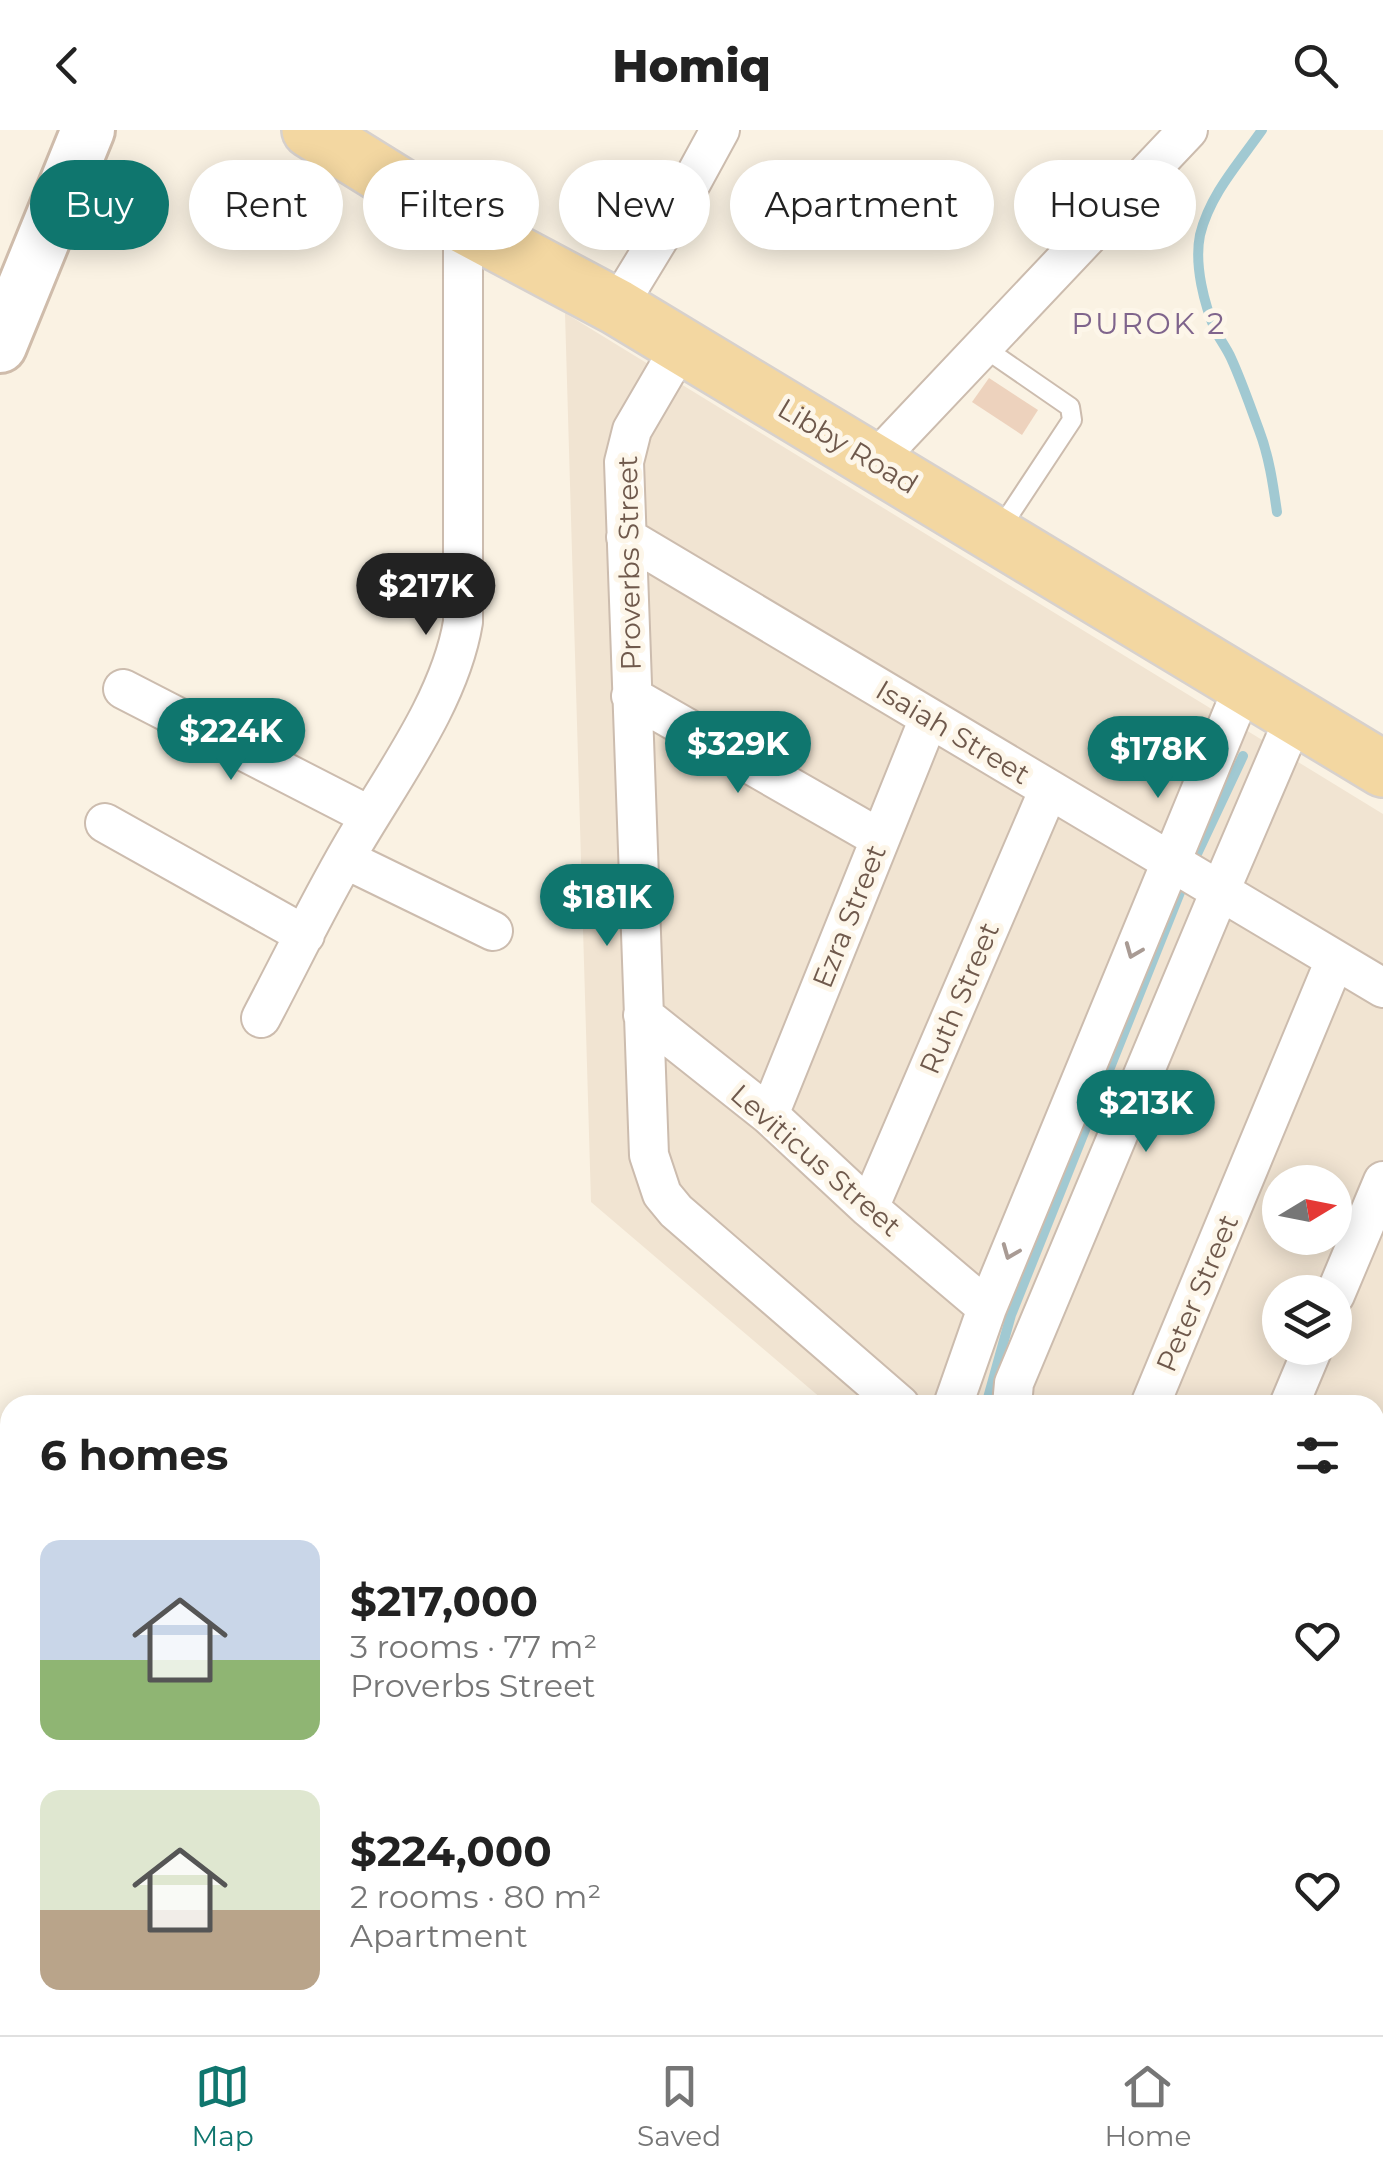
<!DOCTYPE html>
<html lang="en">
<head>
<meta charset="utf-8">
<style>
  body { margin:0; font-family:Montserrat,sans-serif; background:#f6f6f6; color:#222; height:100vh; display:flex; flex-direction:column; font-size:38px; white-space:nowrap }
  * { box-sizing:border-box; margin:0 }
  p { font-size:32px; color:#767676 }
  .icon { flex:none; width:55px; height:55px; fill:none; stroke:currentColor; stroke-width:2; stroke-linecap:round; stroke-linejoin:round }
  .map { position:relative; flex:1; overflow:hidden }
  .side { position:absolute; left:0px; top:1265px; width:1385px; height:640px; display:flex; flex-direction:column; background:#fff; border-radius:30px 30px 0 0; box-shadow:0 5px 25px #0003 }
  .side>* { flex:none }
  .banner { position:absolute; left:30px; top:30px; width:1325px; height:90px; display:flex; gap:20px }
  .needle { width:65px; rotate:80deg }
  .tools { position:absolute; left:1262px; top:1035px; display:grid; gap:20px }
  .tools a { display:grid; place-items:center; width:90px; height:90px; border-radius:50%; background:#fff; box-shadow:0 5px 25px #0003; font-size:50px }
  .price { position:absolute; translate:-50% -85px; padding:0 22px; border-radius:35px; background:#0f766e; color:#fff; font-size:32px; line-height:65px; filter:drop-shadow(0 2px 5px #0008) }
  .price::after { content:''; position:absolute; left:50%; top:60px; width:30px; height:22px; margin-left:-15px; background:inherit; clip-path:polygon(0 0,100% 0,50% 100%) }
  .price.selected { background:#222; color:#fff }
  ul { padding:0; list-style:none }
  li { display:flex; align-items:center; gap:30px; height:250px; padding:0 40px }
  li span { display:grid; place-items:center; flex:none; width:280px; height:200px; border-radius:20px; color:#555 }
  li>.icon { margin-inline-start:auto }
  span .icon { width:120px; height:120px; fill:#fffc; stroke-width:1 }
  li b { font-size:42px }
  h2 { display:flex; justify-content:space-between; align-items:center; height:120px; padding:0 40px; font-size:42px }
  .chip { padding:0 35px; border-radius:45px; background:#fff; box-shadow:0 5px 25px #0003; font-size:35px; line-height:90px }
  .chip.selected { background:#0f766e; color:#fff }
  header { display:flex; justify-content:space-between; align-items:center; height:130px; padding:0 40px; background:#fff; font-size:45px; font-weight:800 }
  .tabs { display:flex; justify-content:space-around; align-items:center; height:140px; border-top:2px solid #e0e0e0; background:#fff; font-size:28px; color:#767676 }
  .tabs a { display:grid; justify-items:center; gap:5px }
  .tabs .selected { color:#0f766e }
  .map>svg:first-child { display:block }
  .residential { fill:#f1e4d2; fill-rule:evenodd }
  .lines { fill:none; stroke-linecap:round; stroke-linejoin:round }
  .stream { stroke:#a1c9d2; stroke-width:10 }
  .building { fill:#edd2bd }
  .lane-casing { stroke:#ccbcae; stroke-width:22 }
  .street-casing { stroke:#ccbcae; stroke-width:42 }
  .secondary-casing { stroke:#cfbcab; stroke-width:58 }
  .primary-casing { stroke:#d7d1cd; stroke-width:60 }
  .lane { stroke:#fff; stroke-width:18 }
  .street { stroke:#fff; stroke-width:38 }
  .secondary { stroke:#fff; stroke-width:52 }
  .primary { stroke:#f3d7a1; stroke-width:55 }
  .oneway { stroke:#a99b94 }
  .labels { text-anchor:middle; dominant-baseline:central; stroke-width:10; stroke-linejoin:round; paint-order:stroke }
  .street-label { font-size:28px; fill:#6f594c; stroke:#fdf6e9 }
  .neighbourhood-label { font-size:30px; letter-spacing:2.5px; fill:#7f648c; stroke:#fdf6e9 }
</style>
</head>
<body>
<header><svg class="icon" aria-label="back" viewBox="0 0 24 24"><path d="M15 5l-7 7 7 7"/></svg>Homiq<svg class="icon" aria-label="search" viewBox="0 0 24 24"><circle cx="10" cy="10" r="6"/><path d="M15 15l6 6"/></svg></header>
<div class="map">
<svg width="1383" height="1905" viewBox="0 0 1383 1905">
  <rect width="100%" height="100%" fill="#faf2e3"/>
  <path class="residential" d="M565,183L1383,684V1905H0V1345L10,1344V1895H1375V1275H829L591,1072ZM1280,1052H1335V1108H1280ZM1280,1162H1335V1218H1280Z"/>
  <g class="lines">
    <path class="stream" d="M1262,0C1239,33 1210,64 1200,105C1194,135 1204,174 1216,202C1221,211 1227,219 1231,228C1242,252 1250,276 1259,300C1269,326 1273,354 1277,382
      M1197,724L1243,626
      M986,1275L1011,1185L1181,760
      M0,1546L10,1517
      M1057,1895L1058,1905"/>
  </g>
  <path class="building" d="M989,248L1038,280L1022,305L972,272Z"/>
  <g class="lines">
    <defs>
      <path id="lane" d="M983,217L1070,277L1072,290L1000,399"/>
      <path id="street" d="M617,177L678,77L720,0
        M681,216L632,300L624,332L649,1025L662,1064L676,1081L900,1275
        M874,332L1188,0
        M626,407L1383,858
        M123,559L370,686
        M631,566L879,708
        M105,693L305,805
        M345,729L493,801
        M643,885L769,985L869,1078L987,1178
        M261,888C291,831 319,773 351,718C391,649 450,571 463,492V95
        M769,985L929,588
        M869,1078L1049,659
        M1335,1165L1383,1051
        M953,1275L987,1178L1244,555
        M1012,1275L1014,1253L1220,761L1295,586
        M1150,1275L1335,830
        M1289,1275L1313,1218
        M0,1441H10
        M1375,1557L1383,1556
        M0,1565L10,1577
        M1375,1699L1383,1698
        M0,1742L10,1754
        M1375,1851L1383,1849
        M869,1895L870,1905
        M1026,1895L1028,1905
        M1080,1895L1081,1905
        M1212,1895L1213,1905
        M31,1905L43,1895
        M268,1905L280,1895
        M504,1905L517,1895
        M750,1905L762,1895"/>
      <path id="secondary" d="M0,216L88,0"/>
      <path id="primary" d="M310,0L463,95L617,177L1383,639"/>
    </defs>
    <use href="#lane" class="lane-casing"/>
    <use href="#street" class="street-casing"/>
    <use href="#secondary" class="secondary-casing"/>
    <use href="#primary" class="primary-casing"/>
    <use href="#lane" class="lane"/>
    <use href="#street" class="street"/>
    <use href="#secondary" class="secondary"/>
    <use href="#primary" class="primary"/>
  </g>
  <defs><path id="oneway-chevron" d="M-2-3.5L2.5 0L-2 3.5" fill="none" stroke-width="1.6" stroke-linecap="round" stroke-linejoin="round" transform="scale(2.5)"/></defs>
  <g class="oneway">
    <use href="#oneway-chevron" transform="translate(1133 821) rotate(112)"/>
    <use href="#oneway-chevron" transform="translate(1010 1122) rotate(112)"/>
  </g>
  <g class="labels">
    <g class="street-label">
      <text transform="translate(848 316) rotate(31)">Libby Road</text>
      <text transform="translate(629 433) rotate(-91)">Proverbs Street</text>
      <text transform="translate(953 602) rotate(31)">Isaiah Street</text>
      <text transform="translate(849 786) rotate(-68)">Ezra Street</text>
      <text transform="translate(959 868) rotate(-67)">Ruth Street</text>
      <text transform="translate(816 1030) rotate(41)">Leviticus Street</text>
      <text transform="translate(1197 1163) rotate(-67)">Peter Street</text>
    </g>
    <g class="neighbourhood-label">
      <text x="1149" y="193">PUROK 2</text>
    </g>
  </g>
</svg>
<div class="tools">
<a><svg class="needle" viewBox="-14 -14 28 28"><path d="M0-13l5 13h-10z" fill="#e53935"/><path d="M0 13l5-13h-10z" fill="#767676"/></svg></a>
<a><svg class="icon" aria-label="layers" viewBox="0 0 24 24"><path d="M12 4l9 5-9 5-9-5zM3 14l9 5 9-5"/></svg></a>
</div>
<b class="price selected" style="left:426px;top:508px">$217K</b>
<b class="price" style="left:231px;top:653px">$224K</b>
<b class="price" style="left:738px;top:666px">$329K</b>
<b class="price" style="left:1158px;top:671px">$178K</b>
<b class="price" style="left:607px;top:819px">$181K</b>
<b class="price" style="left:1146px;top:1025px">$213K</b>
<div class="banner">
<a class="chip selected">Buy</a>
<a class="chip">Rent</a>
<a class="chip">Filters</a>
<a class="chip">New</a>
<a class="chip">Apartment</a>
<a class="chip">House</a>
</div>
<section class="side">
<h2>6 homes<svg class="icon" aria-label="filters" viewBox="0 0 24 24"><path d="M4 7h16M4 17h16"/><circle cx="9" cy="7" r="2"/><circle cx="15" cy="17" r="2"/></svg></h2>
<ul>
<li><span style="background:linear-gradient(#c9d6e8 60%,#8fb573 0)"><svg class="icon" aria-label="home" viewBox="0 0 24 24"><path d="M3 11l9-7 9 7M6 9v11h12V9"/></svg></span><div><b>$217,000</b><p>3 rooms · 77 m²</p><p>Proverbs Street</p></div><svg class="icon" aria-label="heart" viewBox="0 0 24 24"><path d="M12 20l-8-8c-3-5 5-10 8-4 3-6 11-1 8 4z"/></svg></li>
<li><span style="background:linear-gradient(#dfe7d0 60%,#b9a48a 0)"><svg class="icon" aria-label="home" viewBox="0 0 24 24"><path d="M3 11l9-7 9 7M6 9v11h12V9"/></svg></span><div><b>$224,000</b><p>2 rooms · 80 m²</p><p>Apartment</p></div><svg class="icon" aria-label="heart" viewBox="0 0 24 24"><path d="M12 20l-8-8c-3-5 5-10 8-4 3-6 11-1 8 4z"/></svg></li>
</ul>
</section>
</div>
<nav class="tabs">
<a class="selected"><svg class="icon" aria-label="map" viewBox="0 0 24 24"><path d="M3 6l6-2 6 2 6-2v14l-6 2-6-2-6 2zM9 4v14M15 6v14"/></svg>Map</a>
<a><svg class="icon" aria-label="saved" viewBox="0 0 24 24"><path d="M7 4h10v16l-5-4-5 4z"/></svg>Saved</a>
<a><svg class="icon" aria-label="home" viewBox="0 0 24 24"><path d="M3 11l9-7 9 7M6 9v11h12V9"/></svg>Home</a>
</nav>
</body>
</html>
